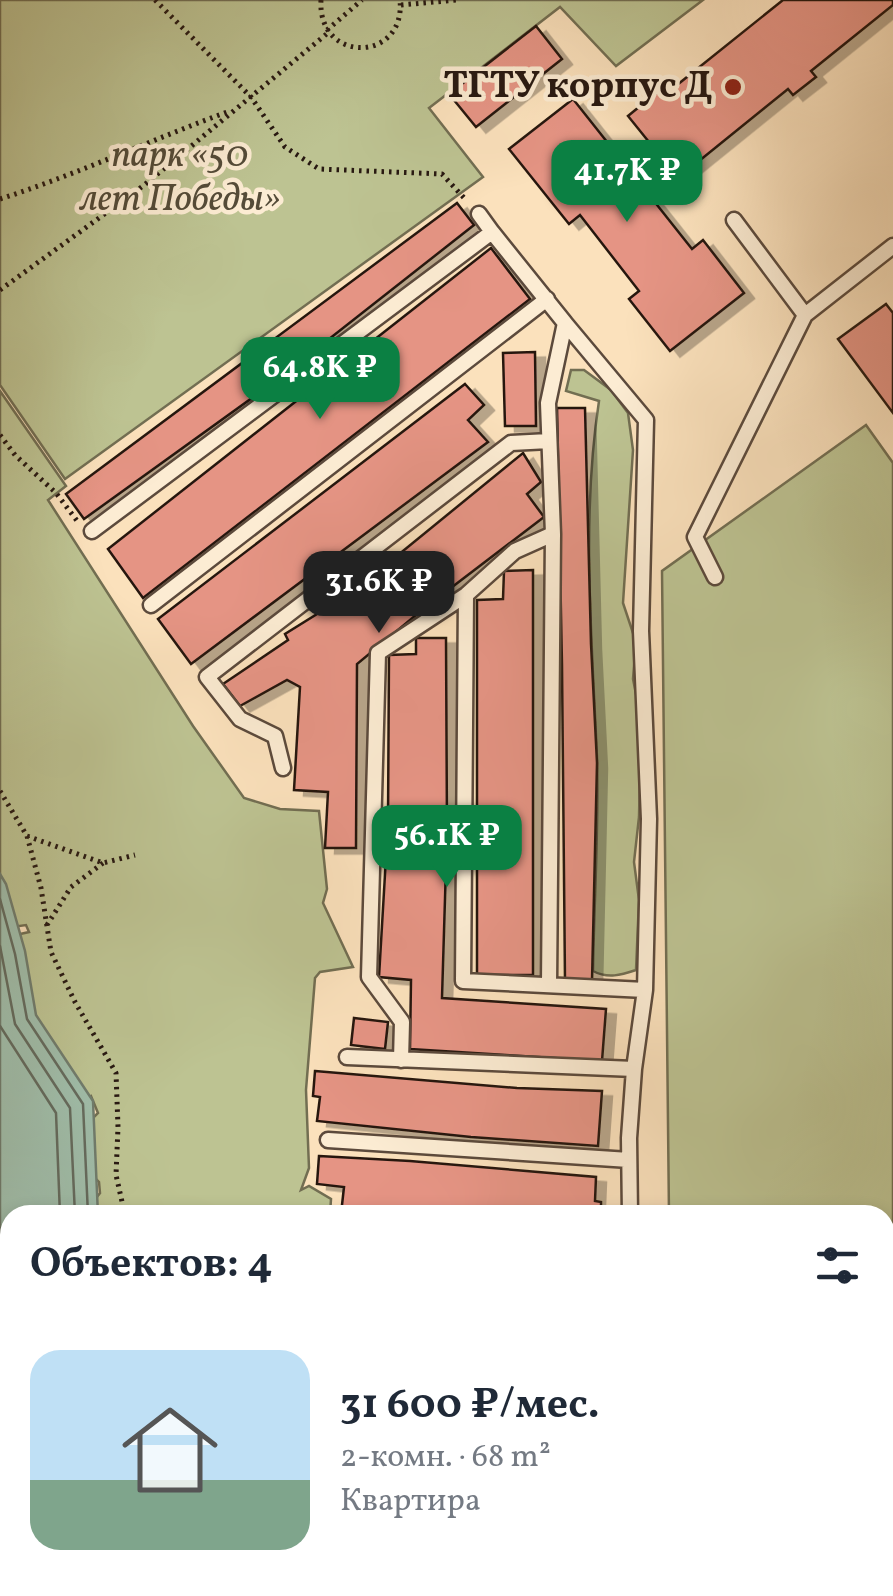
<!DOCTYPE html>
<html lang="ru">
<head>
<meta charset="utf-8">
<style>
  body { margin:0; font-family:Vollkorn,serif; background:#f6f6f7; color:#1f2937; height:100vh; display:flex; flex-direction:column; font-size:38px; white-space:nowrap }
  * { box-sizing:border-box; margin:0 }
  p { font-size:32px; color:#747a83 }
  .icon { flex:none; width:55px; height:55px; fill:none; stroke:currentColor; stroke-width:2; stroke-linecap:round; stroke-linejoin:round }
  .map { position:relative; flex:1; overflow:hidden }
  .details { position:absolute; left:0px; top:1205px; width:895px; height:392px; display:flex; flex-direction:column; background:#fff; border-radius:30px 30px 0 0; box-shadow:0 5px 15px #0003 }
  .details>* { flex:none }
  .price { position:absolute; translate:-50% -85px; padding:0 22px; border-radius:20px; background:#0b8043; color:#fff; font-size:32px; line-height:65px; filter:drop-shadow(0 2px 5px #0008) }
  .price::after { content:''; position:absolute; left:50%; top:60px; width:30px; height:22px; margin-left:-15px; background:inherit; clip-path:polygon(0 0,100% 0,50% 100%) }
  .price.selected { background:#222; color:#fff }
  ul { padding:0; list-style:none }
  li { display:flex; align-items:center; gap:30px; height:250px; padding:0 30px }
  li+li { border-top:2px solid #e0e1e3 }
  li span { display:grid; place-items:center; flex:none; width:280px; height:200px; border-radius:30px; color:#555 }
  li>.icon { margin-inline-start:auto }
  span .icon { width:120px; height:120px; fill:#fffc; stroke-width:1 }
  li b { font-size:42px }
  h2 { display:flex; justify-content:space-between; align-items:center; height:120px; padding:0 30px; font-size:42px }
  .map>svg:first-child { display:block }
  .green { fill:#bdc392; stroke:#726e52; stroke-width:2.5 }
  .water { fill:#a0beab; stroke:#707c6d; stroke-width:2.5 }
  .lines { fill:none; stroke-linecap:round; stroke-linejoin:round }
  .shore { stroke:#646b5e; stroke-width:2.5 }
  .building { fill:#e59484; stroke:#271811; stroke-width:2.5; filter:url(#shadow) }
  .service-casing { stroke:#5c4a3c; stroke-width:19 }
  .path { stroke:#271811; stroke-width:5; stroke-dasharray:2.5 5; stroke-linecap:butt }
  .service { stroke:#fcecd3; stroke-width:14 }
  .poi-dot { fill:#8f2418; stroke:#fcecd3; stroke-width:4 }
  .labels { text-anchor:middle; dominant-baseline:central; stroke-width:9; stroke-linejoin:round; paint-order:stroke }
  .poi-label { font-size:38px; font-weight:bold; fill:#271811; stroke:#fcecd3; text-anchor:end }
  .park-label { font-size:38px; font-style:italic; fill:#544b38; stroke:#fcecd3 }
</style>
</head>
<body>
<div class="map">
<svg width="893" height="1596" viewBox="0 0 893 1596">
  <defs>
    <filter id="shadow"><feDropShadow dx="10" dy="5.5" stdDeviation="0" flood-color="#0004"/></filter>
  </defs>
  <rect width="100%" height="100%" fill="#fbe1bc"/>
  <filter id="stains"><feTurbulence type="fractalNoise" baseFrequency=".002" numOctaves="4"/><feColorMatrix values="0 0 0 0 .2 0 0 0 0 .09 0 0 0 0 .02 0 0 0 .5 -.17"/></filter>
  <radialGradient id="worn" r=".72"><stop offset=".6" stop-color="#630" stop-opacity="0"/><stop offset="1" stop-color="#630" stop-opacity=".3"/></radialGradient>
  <path class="green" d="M0,0H703L616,66L560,7L429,108L483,177L65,479L0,385Z
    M571,370H584L611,390L628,413L633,450L623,603L636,642L633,679L638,704L640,770L639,817L634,862L639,900L636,970C621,975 608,979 593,971C594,901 599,829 597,758C592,639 581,519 599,401L566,391Z
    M0,391L66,486L48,500L193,726L244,798L280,809L319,811L327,889L323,903L353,967L320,972L315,978L306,1090L309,1168L301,1190L309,1186L331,1199L330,1215H66L92,1203L100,1193L99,1182L89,1172V1122L98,1113L91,1096L86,1099L0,981L11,936L29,932L26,925L12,927L0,924Z
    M866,425L893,463V1259H885V1215H669L662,571Z
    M255,1588H466L461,1596H255Z"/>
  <path class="water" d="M0,874L6,884L25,951L36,1015L93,1101L98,1215H10V1588H190L189,1596H0Z"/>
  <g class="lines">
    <path class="shore" d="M0,899L15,954L27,1019L83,1104L88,1215
      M0,946L15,1024L70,1108L75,1215
      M0,1026L56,1113L60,1215"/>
  </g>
  <path class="building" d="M783,0H893V5L811,71L816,77L793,95L788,89L678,178L628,116L672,80L677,85Z
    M536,26L562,59L476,127L449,94Z
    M573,99L692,249L703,240L744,293L670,351L629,299L639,291L580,215L569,224L509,149Z
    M457,203L474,225L277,380L84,519L66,494Z
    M491,248L530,299L143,598L108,549Z
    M886,304L893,313V413L838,339Z
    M535,352L536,426H505L503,353Z
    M465,384L484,405L468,420L488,442L191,664L158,619Z
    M557,408H585L591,644L597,763L592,981H565L562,665Z
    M523,453L541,482L527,494L544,517L422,610L357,664L356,848H325L328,792L294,790L300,687L287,680L240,706L223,684L288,640L285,634L354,591Z
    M533,570V975H477V600L503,599L504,571Z
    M416,638H446L447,832L442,998L606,1009L602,1061L410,1049L411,980L379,977L388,823L389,655L416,654Z
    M354,1018L388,1022L385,1049L351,1045Z
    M315,1071L517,1088L602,1091L598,1146L471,1137L317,1121L320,1097L313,1096Z
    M319,1156L410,1161L596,1177L595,1201L601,1202V1215L341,1214L344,1187L317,1184Z"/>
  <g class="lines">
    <defs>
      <path id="service" d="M479,214L492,232
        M734,220L805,315L893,246
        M565,323L646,420L641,631L649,819L645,990
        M92,531L492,232L565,323L548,403L553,534L549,985
        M715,577L695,537L805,315
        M466,595L463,981L645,990L634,1069L629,1138L630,1215
        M151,605L547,299
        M283,768L275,736L240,719L207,677L511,443L549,441
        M347,1057L634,1069
        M401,1060L402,1022L369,977L378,653L466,595L515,551L553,534
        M328,1140L629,1160
        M885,1299L893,1306
        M885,1371L893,1361
        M488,1596L492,1588"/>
    </defs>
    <use href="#service" class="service-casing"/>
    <path class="path" d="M155,0L251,97L285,147L319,169L442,174L466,200
      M321,0C317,64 406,63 400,0
      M401,5L457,0
      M327,30L362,0
      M0,199C78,174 153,139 230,111
      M0,290L143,186L329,32
      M0,435L15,455L56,493L78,522
      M0,791L27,836L41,888L51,952L75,1002L116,1073L118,1127L116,1175L125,1215
      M27,836L103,863L135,855
      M47,925L71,887L103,863
      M223,1588L224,1596"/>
    <use href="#service" class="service"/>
  </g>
  <circle class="poi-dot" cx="733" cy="87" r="10"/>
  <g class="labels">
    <g class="poi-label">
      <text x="713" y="87">ТГТУ корпус Д</text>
    </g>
    <g class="park-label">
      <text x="180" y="156">парк «50<tspan x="180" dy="44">лет Победы»</tspan></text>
    </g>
  </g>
  <rect width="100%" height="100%" filter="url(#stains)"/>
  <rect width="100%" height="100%" fill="url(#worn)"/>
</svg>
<b class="price" style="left:627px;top:225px">41.7K ₽</b>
<b class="price" style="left:320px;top:422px">64.8K ₽</b>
<b class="price selected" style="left:379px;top:636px">31.6K ₽</b>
<b class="price" style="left:447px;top:890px">56.1K ₽</b>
<section class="details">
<h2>Объектов: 4<svg class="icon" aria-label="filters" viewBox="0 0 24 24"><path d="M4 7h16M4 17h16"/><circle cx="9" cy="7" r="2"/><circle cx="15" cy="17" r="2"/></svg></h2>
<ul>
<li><span style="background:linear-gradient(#bfe0f5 65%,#7fa58c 0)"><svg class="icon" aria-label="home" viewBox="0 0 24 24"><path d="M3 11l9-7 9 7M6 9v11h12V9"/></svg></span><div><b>31 600 ₽/мес.</b><p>2-комн. · 68 m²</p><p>Квартира</p></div></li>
</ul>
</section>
</div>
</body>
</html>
